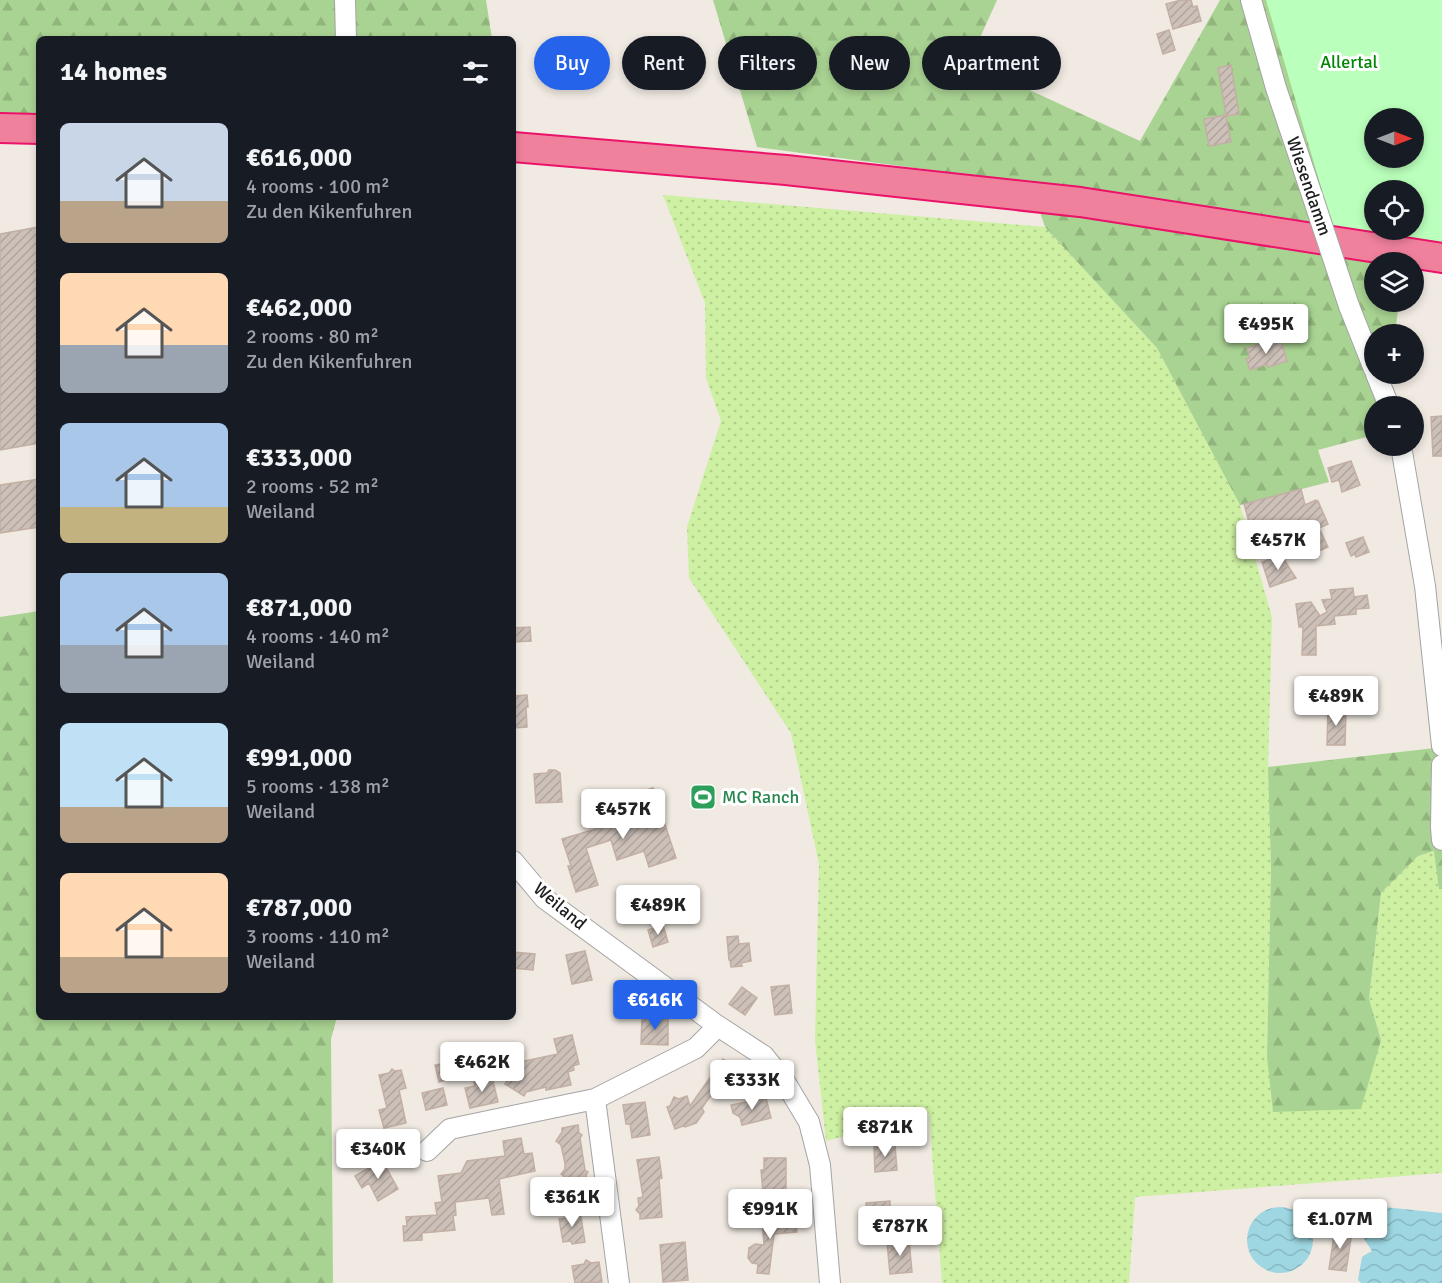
<!DOCTYPE html>
<html lang="en">
<head>
<meta charset="utf-8">
<style>
  body { margin:0; font-family:Signika,sans-serif; background:#20242c; color:#f1f3f6; height:100vh; display:flex; flex-direction:column; font-size:22px; white-space:nowrap }
  * { box-sizing:border-box; margin:0 }
  p { font-size:20px; color:#9ea1a6 }
  .icon { flex:none; width:33px; height:33px; fill:none; stroke:currentColor; stroke-width:2; stroke-linecap:round; stroke-linejoin:round }
  .map { position:relative; flex:1; overflow:hidden }
  .details { position:absolute; left:36px; top:36px; width:480px; height:984px; display:flex; flex-direction:column; background:#171b24; border-radius:9px; box-shadow:0 3px 9px #0003 }
  .details>* { flex:none }
  .banner { position:absolute; left:534px; top:36px; width:570px; height:54px; display:flex; gap:12px }
  .needle { width:39px; rotate:90deg }
  .controls { position:absolute; left:1364px; top:108px; display:grid; gap:12px }
  .controls a { display:grid; place-items:center; width:60px; height:60px; border-radius:50%; background:#171b24; box-shadow:0 3px 9px #0003; font-size:30px }
  .price { position:absolute; translate:-50% -51px; padding:0 14px; border-radius:6px; background:#fff; color:#222; font-size:20px; line-height:39px; filter:drop-shadow(0 2px 3px #0008) }
  .price::after { content:''; position:absolute; left:50%; top:36px; width:18px; height:14px; margin-left:-9px; background:inherit; clip-path:polygon(0 0,100% 0,50% 100%) }
  .price.current { background:#2563eb; color:#fff }
  ul { padding:0; list-style:none }
  li { display:flex; align-items:center; gap:18px; height:150px; padding:0 24px }
  li span { display:grid; place-items:center; flex:none; width:168px; height:120px; border-radius:9px; color:#555 }
  li>.icon { margin-inline-start:auto }
  span .icon { width:72px; height:72px; fill:#fffc; stroke-width:1 }
  li b { font-size:26px }
  h2 { display:flex; justify-content:space-between; align-items:center; height:72px; padding:0 24px; font-size:26px }
  .pill { padding:0 21px; border-radius:27px; background:#171b24; box-shadow:0 3px 9px #0003; font-size:21px; line-height:54px }
  .pill.current { background:#2563eb; color:#fff }
  .map>svg:first-child { display:block }
  .grass { fill:url(#grass-dots) }
  .forest { fill:url(#forest-firs) }
  .park { fill:#baffbb; fill-rule:evenodd }
  .water { fill:url(#water-waves) }
  .building { fill:url(#building-hatch); stroke:#c3afa3; stroke-width:1.5 }
  .lines { fill:none; stroke-linecap:round; stroke-linejoin:round }
  .minor-casing { stroke:#a4a4a4; stroke-width:22 }
  .highway-casing { stroke:#eb1269; stroke-width:32 }
  .minor { stroke:#fff; stroke-width:20 }
  .highway { stroke:#f0819c; stroke-width:28 }
  .minor-bridge-casing { stroke:#a4a4a4; stroke-width:22; stroke-linecap:butt }
  .minor-bridge { stroke:#fff; stroke-width:20 }
  .labels { text-anchor:middle; dominant-baseline:central; stroke-width:6; stroke-linejoin:round; paint-order:stroke }
  .park-label { font-size:18px; fill:#008703; stroke:#fff }
  .street-label { font-size:18px; fill:#1d1d1d; stroke:#fff }
  .leisure-label { font-size:18px; fill:#27864d; stroke:#fff; text-anchor:start }
</style>
</head>
<body>
<div class="map">
<svg width="1442" height="1283" viewBox="0 0 1442 1283">
  <defs>
    <pattern id="grass-dots" width="8" height="8" patternUnits="userSpaceOnUse" patternTransform="scale(1.5)"><rect width="8" height="8" fill="#cdf0a2"/><path d="M2 2h.1M6 6h.1" fill="none" stroke="#b0cd8b" stroke-width="1.8" stroke-linecap="round"/></pattern>
    <pattern id="forest-firs" width="22" height="20" patternUnits="userSpaceOnUse" patternTransform="scale(1.5)"><rect width="22" height="20" fill="#a9d392"/><path d="M5 1l3.5 6h-7zM16 11l3.5 6h-7z" fill="#91b57d"/></pattern>
    <pattern id="water-waves" width="16" height="10" patternUnits="userSpaceOnUse" patternTransform="scale(1.5)"><rect width="16" height="10" fill="#9ed7e2"/><path d="M0 5q4-4 8 0t8 0" fill="none" stroke="#88b8c1"/></pattern>
    <pattern id="building-hatch" width="6" height="6" patternUnits="userSpaceOnUse" patternTransform="scale(1.5)"><rect width="6" height="6" fill="#ccc0b8"/><path d="M-1 1l2-2M0 6l6-6M5 7l2-2" fill="none" stroke="#afa59e"/></pattern>
  </defs>
  <rect width="100%" height="100%" fill="#f0eae2"/>
  <path class="grass" d="M663,195L1045,227L1157,348L1240,505L1272,617L1268,767L1271,869L1267,1056L1381,1040L1369,999L1381,893L1418,856L1435,851L1439,889H1442V1173L1135,1197L1129,1283H942L929,1114L826,1141L815,1040L819,864L791,733L689,578L687,527L721,421L706,378L705,303Z"/>
  <path class="forest" d="M0,0H486L492,39H39V120H0Z
    M713,0H997L969,62L1140,141L1220,0H1279L1374,158V230L1404,262H1374V302H1399L1395,334H1374V374H1391L1387,406H1374V435L1318,450L1329,482L1240,505L1157,348L1045,227L1030,183L757,147Z
    M39,611V1017H337L331,1039L333,1283H0V617Z
    M1435,748L1442,761V889H1439L1434,851L1418,856L1381,893L1369,999L1381,1040L1361,1109L1273,1112L1267,1056L1271,869L1268,767Z"/>
  <path class="park" d="M1266,0H1442V246L1334,231ZM1374,118H1413V158H1374ZM1374,190H1413V230H1374Z"/>
  <path class="water" d="M1374,1206L1442,1213V1283H1361L1358,1280L1362,1257L1372,1251L1364,1239L1367,1213Z
    M1247 1240a33 33 0 1 1 66 0a33 33 0 1 1-66 0Z"/>
  <path class="building" d="M1181,0H1191L1193,7L1197,6L1201,21L1173,29L1166,4Z
    M1169,30L1175,50L1163,54L1157,34Z
    M1231,65L1239,114L1226,116L1231,142L1209,146L1204,119L1226,115L1218,68Z
    M39,227V443L0,450V234Z
    M1281,340L1287,361L1268,367L1267,364L1250,370L1246,359L1250,358L1247,348L1263,343V345Z
    M1442,416V456H1433L1431,417Z
    M1351,461L1360,485L1342,492L1339,480L1332,482L1328,468Z
    M39,479V527L0,533V485Z
    M1301,489L1305,505L1316,500L1317,502L1318,501L1328,524L1319,528L1328,547L1312,554L1305,538L1298,542L1289,520L1251,529L1244,504Z
    M1363,537L1369,552L1356,557L1355,554L1351,556L1346,543Z
    M1281,555L1296,578L1270,587L1262,562Z
    M1353,588L1354,597L1367,595L1369,608L1356,609V614L1334,616L1335,624L1316,626V655H1302L1303,627H1299L1296,604L1311,602L1320,616L1327,612L1322,600L1332,599L1330,590Z
    M530,627L531,641L513,642V628Z
    M1316,685L1321,711L1308,712L1304,687Z
    M527,695L528,707H526L527,727L513,728V696Z
    M1328,709H1346L1345,745H1327Z
    M549,770H555L560,773L562,802L536,803L534,774L547,773Z
    M653,788L676,858L649,867L644,851L617,860L611,840L586,848L598,885L576,892L568,866H571L562,839L633,818L626,796Z
    M663,925L668,942L653,947L648,930Z
    M738,936L739,944L749,943L751,961L741,963L742,966L731,967L730,960H729L727,937Z
    M585,951L592,980L572,984L566,955Z
    M513,952L535,954L533,970L513,968Z
    M789,985L792,1013L775,1015L771,987Z
    M742,987L757,998L745,1015L729,1004Z
    M642,1017L668,1019V1045L641,1044Z
    M572,1035L579,1064L573,1066L574,1070L568,1072L571,1085L546,1090V1087L526,1092L524,1096L505,1084L520,1062L558,1054L554,1039Z
    M492,1047L498,1079L483,1071L480,1049Z
    M723,1059L735,1067L723,1084L720,1082L702,1108L704,1112L696,1123L685,1127L683,1126L675,1129L667,1107L670,1106L674,1097L679,1099L687,1096L690,1106Z
    M446,1063L450,1079L439,1082L435,1065Z
    M392,1069L395,1071L401,1070L406,1088L399,1090L406,1123L384,1128L379,1110L387,1108L379,1075L389,1073Z
    M492,1077L498,1102L470,1108L465,1088L475,1086L474,1081Z
    M443,1088L447,1105L426,1110L422,1093Z
    M766,1098L771,1118L742,1125L740,1117L733,1113L731,1105Z
    M645,1102L650,1135L632,1138L630,1124H626L623,1105Z
    M578,1125L579,1133L582,1135L580,1138L585,1170L588,1172L586,1175L587,1183L570,1185L569,1180L561,1174L565,1169V1163L561,1145L556,1141L562,1132V1128Z
    M521,1138L524,1154L532,1153L535,1171L499,1179L504,1214L492,1215L489,1198L455,1202L456,1215L453,1216L455,1230L422,1233V1240L404,1241L403,1226H407L406,1217L437,1215L435,1203L442,1202L438,1176L461,1173L467,1161L505,1156L503,1141Z
    M895,1145L897,1170L875,1172L874,1146Z
    M659,1157L662,1178L659,1179L662,1217L640,1219V1214L636,1210L639,1206L638,1198L643,1197L637,1160Z
    M764,1158H786V1192H763L761,1170H764Z
    M382,1160L398,1189L378,1201L369,1183L362,1188L355,1176Z
    M890,1201V1208L900,1211L891,1217L892,1227L868,1229L866,1203Z
    M580,1211L585,1242L572,1244L571,1241L563,1242L559,1219L567,1218L566,1213Z
    M795,1215L797,1232L774,1234L769,1274L757,1273L758,1264L752,1263L748,1258L749,1248L755,1244L764,1245L762,1217Z
    M1335,1229L1352,1232L1346,1271L1329,1269Z
    M909,1240L912,1272L890,1274L887,1242Z
    M685,1242L688,1280L663,1282L660,1245Z
    M586,1260L591,1263L599,1262L602,1282L575,1283L572,1266L584,1264Z"/>
  <g class="lines">
    <defs>
      <path id="minor" d="M345,0L346,39
        M1251,0L1276,88L1306,177
        M1349,306L1374,369
        M1376,374L1389,406
        M1401,446L1425,586L1442,746
        M1442,765L1441,827L1442,840
        M513,861L545,899L718,1026L764,1056L785,1082L809,1122L820,1165L830,1283
        M595,1099L619,1283
        M427,1151L450,1129L595,1099L696,1048L718,1026"/>
      <path id="highway" d="M0,128L39,129
        M513,147L786,170L1080,202L1442,258"/>
    </defs>
    <use href="#minor" class="minor-casing"/>
    <use href="#highway" class="highway-casing"/>
    <use href="#minor" class="minor"/>
    <use href="#highway" class="highway"/>
    <defs>
      <path id="minor-bridge" d="M1306,177L1349,306"/>
    </defs>
    <use href="#minor-bridge" class="minor-bridge-casing"/>
    <use href="#minor-bridge" class="minor-bridge"/>
  </g>
  <defs>
    <symbol id="stadium-square" viewBox="-11 -11 22 22"><rect x="-9" y="-9" width="18" height="18" rx="4" fill="#2e9e5b" stroke="#fff"/><path d="M0-5a6.5 5 0 1 0 0 10a6.5 5 0 1 0 0-10ZM-3.5-1.8h7v3.6h-7Z" fill="#fff"/></symbol>
  </defs>
  <g fill-rule="evenodd">
    <use href="#stadium-square" x="688" y="782" width="30" height="30"/>
  </g>
  <g class="labels">
    <g class="park-label">
      <text x="1349" y="62">Allertal</text>
    </g>
    <g class="street-label">
      <text transform="translate(1309 186) rotate(71)">Wiesendamm</text>
      <text transform="translate(560 906) rotate(40)">Weiland</text>
    </g>
    <g class="leisure-label">
      <text x="722" y="797">MC Ranch</text>
    </g>
  </g>
</svg>
<div class="controls">
<a><svg class="needle" viewBox="-14 -14 28 28"><path d="M0-13l5 13h-10z" fill="#e53935"/><path d="M0 13l5-13h-10z" fill="#9ea1a6"/></svg></a>
<a><svg class="icon" aria-label="locate" viewBox="0 0 24 24"><circle cx="12" cy="12" r="6"/><path d="M12 2v4M12 18v4M2 12h4M18 12h4"/></svg></a>
<a><svg class="icon" aria-label="layers" viewBox="0 0 24 24"><path d="M12 4l9 5-9 5-9-5zM3 14l9 5 9-5"/></svg></a>
<a>+</a>
<a>−</a>
</div>
<b class="price" style="left:1266px;top:355px">€495K</b>
<b class="price" style="left:1278px;top:571px">€457K</b>
<b class="price" style="left:1336px;top:727px">€489K</b>
<b class="price" style="left:623px;top:840px">€457K</b>
<b class="price" style="left:658px;top:936px">€489K</b>
<b class="price current" style="left:655px;top:1031px">€616K</b>
<b class="price" style="left:482px;top:1093px">€462K</b>
<b class="price" style="left:752px;top:1111px">€333K</b>
<b class="price" style="left:885px;top:1158px">€871K</b>
<b class="price" style="left:378px;top:1180px">€340K</b>
<b class="price" style="left:572px;top:1228px">€361K</b>
<b class="price" style="left:770px;top:1240px">€991K</b>
<b class="price" style="left:1340px;top:1250px">€1.07M</b>
<b class="price" style="left:900px;top:1257px">€787K</b>
<div class="banner">
<a class="pill current">Buy</a>
<a class="pill">Rent</a>
<a class="pill">Filters</a>
<a class="pill">New</a>
<a class="pill">Apartment</a>
</div>
<section class="details">
<h2>14 homes<svg class="icon" aria-label="filters" viewBox="0 0 24 24"><path d="M4 7h16M4 17h16"/><circle cx="9" cy="7" r="2"/><circle cx="15" cy="17" r="2"/></svg></h2>
<ul>
<li><span style="background:linear-gradient(#c9d6e8 65%,#b9a48a 0)"><svg class="icon" aria-label="home" viewBox="0 0 24 24"><path d="M3 11l9-7 9 7M6 9v11h12V9"/></svg></span><div><b>€616,000</b><p>4 rooms · 100 m²</p><p>Zu den Kikenfuhren</p></div></li>
<li><span style="background:linear-gradient(#ffd9b3 60%,#9aa5b1 0)"><svg class="icon" aria-label="home" viewBox="0 0 24 24"><path d="M3 11l9-7 9 7M6 9v11h12V9"/></svg></span><div><b>€462,000</b><p>2 rooms · 80 m²</p><p>Zu den Kikenfuhren</p></div></li>
<li><span style="background:linear-gradient(#a9c7e8 70%,#c2b280 0)"><svg class="icon" aria-label="home" viewBox="0 0 24 24"><path d="M3 11l9-7 9 7M6 9v11h12V9"/></svg></span><div><b>€333,000</b><p>2 rooms · 52 m²</p><p>Weiland</p></div></li>
<li><span style="background:linear-gradient(#a9c7e8 60%,#9aa5b1 0)"><svg class="icon" aria-label="home" viewBox="0 0 24 24"><path d="M3 11l9-7 9 7M6 9v11h12V9"/></svg></span><div><b>€871,000</b><p>4 rooms · 140 m²</p><p>Weiland</p></div></li>
<li><span style="background:linear-gradient(#bfe0f5 70%,#b9a48a 0)"><svg class="icon" aria-label="home" viewBox="0 0 24 24"><path d="M3 11l9-7 9 7M6 9v11h12V9"/></svg></span><div><b>€991,000</b><p>5 rooms · 138 m²</p><p>Weiland</p></div></li>
<li><span style="background:linear-gradient(#ffd9b3 70%,#b9a48a 0)"><svg class="icon" aria-label="home" viewBox="0 0 24 24"><path d="M3 11l9-7 9 7M6 9v11h12V9"/></svg></span><div><b>€787,000</b><p>3 rooms · 110 m²</p><p>Weiland</p></div></li>
</ul>
</section>
</div>
</body>
</html>
